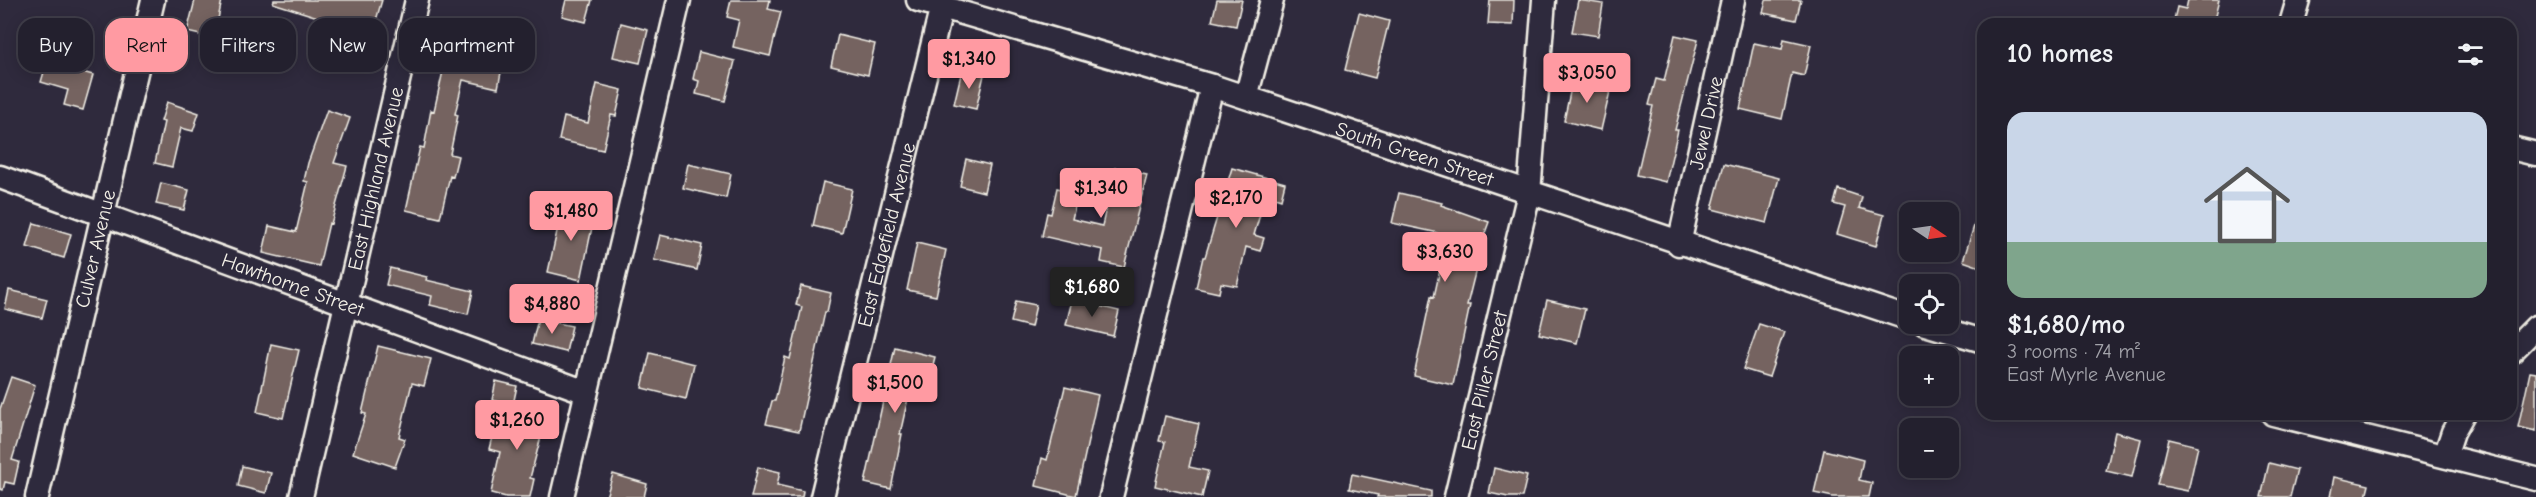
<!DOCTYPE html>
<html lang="en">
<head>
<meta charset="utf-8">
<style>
  body { margin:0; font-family:"Comic Neue",sans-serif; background:#2b2836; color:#f1f3f6; height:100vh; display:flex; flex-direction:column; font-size:22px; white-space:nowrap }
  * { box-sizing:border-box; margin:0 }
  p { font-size:20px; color:#a3a3aa }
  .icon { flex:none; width:33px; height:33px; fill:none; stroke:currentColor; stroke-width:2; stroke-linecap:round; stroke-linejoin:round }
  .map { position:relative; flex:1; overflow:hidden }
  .details { position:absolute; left:1977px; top:18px; width:540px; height:402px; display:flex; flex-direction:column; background:#23202e; border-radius:18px; box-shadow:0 3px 15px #0003,0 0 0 2px #403e4a }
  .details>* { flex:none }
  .banner { position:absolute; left:18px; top:18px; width:570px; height:54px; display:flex; gap:12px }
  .needle { width:39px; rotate:103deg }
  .tools { position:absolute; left:1899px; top:202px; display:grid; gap:12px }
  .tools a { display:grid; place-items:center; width:60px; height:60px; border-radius:12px; background:#23202e; box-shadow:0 3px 15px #0003,0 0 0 2px #403e4a; font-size:30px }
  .price { position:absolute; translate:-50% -51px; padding:0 14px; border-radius:6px; background:#ff9aa2; color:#111; font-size:20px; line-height:39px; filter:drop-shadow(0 2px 3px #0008) }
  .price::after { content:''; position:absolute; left:50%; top:36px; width:18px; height:14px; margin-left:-9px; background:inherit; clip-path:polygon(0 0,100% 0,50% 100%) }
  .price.on { background:#222; color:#fff }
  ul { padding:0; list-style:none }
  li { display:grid; align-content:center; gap:12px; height:318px; padding:0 30px }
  li span { display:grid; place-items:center; height:186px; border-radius:18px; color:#555 }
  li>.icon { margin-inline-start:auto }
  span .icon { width:108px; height:108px; fill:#fffc; stroke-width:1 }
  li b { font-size:26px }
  h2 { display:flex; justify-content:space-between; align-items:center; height:72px; padding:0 30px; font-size:26px }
  .pill { padding:0 21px; border-radius:18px; background:#23202e; box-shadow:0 3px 15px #0003,0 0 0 2px #403e4a; font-size:21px; line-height:54px }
  .pill.on { background:#ff9aa2; color:#111 }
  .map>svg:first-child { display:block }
  .building { fill:#746361; stroke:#f4f1e8; stroke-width:1.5 }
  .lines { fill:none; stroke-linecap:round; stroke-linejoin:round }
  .minor-casing { stroke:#f4f1e8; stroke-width:27 }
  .minor { stroke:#2f2a3d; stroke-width:22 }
  .labels { text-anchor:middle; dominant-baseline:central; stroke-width:4.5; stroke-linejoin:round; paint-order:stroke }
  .street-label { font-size:20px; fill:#f4f1e8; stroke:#2f2a3d }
</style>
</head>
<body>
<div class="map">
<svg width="2536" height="497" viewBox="0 0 2536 497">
  <rect width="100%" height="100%" fill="#2f2a3d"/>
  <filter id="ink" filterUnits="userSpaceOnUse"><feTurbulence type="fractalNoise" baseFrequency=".0167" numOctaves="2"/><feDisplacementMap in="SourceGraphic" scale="12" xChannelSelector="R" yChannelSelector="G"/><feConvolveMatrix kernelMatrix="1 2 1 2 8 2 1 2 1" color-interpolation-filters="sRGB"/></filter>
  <g filter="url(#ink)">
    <path class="building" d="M195,0H222L214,38L187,32Z
      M274,0H382L372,34L273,3Z
      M566,0H592L586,22L562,16Z
      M731,0H770L768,9L781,12L770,56L733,47L739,20L727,17Z
      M1217,0H1242L1236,26L1212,21Z
      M1490,0H1514L1513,25L1488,24Z
      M1578,0L1603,4L1598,36L1572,32Z
      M1766,0H1801L1796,20L1763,13Z
      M2188,0H2219L2213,24H2173L2177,7L2186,9Z
      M1359,13L1389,21L1375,78L1345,70Z
      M621,23L648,30L640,63L613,57Z
      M453,27L485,34L479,62L502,67L498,88L463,80L455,114L458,115L450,154L458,156L453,177L450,176L440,218L406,210L420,147L424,148L431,110L434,111Z
      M838,35L875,44L868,75L831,66Z
      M1675,35L1698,40L1675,130H1678L1666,182L1637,175L1653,106L1649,105L1656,79L1664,81Z
      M1784,39L1811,45L1804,76L1792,73L1782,119L1740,109L1754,43L1782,49Z
      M699,52L735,61L725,101L696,94L699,81L693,79Z
      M47,62L93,75L83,110L64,105L68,90L41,82Z
      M962,70L984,75L976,109L954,104Z
      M1573,78L1611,87L1601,130L1564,121Z
      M597,84L622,90L616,116L611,115L603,150L559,140L564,117L588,123Z
      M167,102L199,113L193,131L181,128L172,167L155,163L164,122L161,121Z
      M327,110L350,118L334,163L347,166L331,224L329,223L319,266L263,253L269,226L296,232L308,182L304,181L308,163Z
      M966,159L990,165L984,192L960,186Z
      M688,164L731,174L726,198L683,188Z
      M1724,164L1779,178L1767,223L1712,209Z
      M1115,168L1147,175L1124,267L1101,262L1103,250L1042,236L1047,213L1051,214L1057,188L1078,193L1072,219L1102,226Z
      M1232,168L1285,183L1281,199L1266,194L1254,235L1264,238L1260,251L1246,247L1237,286L1221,283L1219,293L1196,288L1203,257H1205Z
      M823,182L852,189L842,233L813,226Z
      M161,183L189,190L184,210L156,204Z
      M1838,189L1862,197L1859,208L1884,215L1876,246L1837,234L1845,207L1834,204Z
      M1399,193L1442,203L1441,205L1489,222L1475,260L1478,261L1467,305H1470L1453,385L1414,376L1431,296L1434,297L1441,265L1451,267L1457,241L1434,232L1392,223Z
      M560,205L595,213L581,280L548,272L558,227L555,226Z
      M1980,207L1983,208V268L1963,261Z
      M34,223L71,234L64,258L27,247Z
      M660,235L702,245L697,270L654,260Z
      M917,243L946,250L936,296L907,290Z
      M390,268L427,277L426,280L473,291L468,314L430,305L432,296L386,285Z
      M801,286L831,293L827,312H825L799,431L766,424L772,401H775L785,357L790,359L802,307L796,305Z
      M9,290L47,299L42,318L5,309Z
      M1072,300L1119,311L1113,336L1066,325Z
      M1547,300L1585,309L1577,343L1539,334Z
      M1016,301L1036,305L1031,327L1011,322Z
      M538,319L572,326L566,352L532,344Z
      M1759,324L1784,332L1769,377L1743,369Z
      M271,344L299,350L283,418L257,412Z
      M378,346L431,359L424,386L412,383L399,437L405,439L395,467L353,453L366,414L362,413Z
      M895,347L935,357L929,380L913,376L900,434H902L891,489L865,483Z
      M650,353L694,364L686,399L642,388Z
      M2530,372L2536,373V431L2518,427Z
      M11,377L35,385L12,460L19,462L14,484L5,482L3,490L0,489V409Z
      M496,381L517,386L513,405L492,400Z
      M1065,387L1098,395L1076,496L1036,486L1042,458L1047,460Z
      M506,405L547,414L530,478L534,479L530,497H506L491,493L500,452L489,449L494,429L501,431Z
      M1165,416L1199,424L1189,467L1208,471L1202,497L1155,486L1165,442L1159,441Z
      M2115,432L2141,439L2132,477L2106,471Z
      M2169,439L2198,446L2188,491L2158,485Z
      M1824,450L1863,460L1859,480L1872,483L1869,497H1833L1814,493Z
      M2269,463L2297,470L2290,497H2261Z
      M242,466L271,473L266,493L238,486Z
      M758,467L780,472L777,485L803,491L802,497H751Z
      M1494,468L1527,476L1522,497H1508L1489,493Z
      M613,474L647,484L644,497H606Z
      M1352,474L1431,491V497H1377L1378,495L1349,489Z
      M2334,477L2369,485L2366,497H2330Z"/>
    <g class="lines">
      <defs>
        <g id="minor">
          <path id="s1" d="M918,0L1212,86L1910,319"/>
          <path d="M2291,24L2298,0"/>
          <path d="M1246,97L1272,0"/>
          <path d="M2511,148L2536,154"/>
          <path id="s2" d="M0,177L586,392"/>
          <path id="s3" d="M1679,244L1733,0"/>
          <path d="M1925,324L1983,341"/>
          <path d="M2511,352L2536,327"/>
          <path d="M2273,414L2536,479"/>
          <path d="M2445,456L2453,432L2463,414"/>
          <path id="s4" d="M37,497L153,0"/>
          <path id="s5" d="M301,497L417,0"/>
          <path d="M562,497L679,0"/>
          <path id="s6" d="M822,497L942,6"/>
          <path d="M1111,497L1212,86"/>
          <path id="s7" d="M1456,497L1529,193L1544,0"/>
        </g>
      </defs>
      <use href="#minor" class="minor-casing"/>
      <use href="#minor" class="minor"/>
    </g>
  </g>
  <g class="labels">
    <g class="street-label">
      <text stroke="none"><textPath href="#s3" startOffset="124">Jewel Drive</textPath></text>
      <text stroke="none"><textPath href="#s1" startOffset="520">South Green Street</textPath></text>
      <text stroke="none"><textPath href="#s5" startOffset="327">East Highland Avenue</textPath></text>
      <text stroke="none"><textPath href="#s6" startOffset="270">East Edgefield Avenue</textPath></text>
      <text stroke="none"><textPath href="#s4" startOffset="255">Culver Avenue</textPath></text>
      <text stroke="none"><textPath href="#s2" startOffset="312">Hawthorne Street</textPath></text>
      <text stroke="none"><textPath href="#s7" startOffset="120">East Pliler Street</textPath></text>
    </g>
  </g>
</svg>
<div class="tools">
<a><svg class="needle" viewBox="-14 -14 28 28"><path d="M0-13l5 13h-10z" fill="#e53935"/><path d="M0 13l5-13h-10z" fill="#a3a3aa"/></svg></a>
<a><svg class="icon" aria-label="locate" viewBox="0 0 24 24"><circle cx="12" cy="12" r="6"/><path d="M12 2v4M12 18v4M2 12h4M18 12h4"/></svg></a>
<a>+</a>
<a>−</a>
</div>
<b class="price" style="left:969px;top:90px">$1,340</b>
<b class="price" style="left:1587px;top:104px">$3,050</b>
<b class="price" style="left:1101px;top:219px">$1,340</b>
<b class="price" style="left:1236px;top:229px">$2,170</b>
<b class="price" style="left:571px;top:242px">$1,480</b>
<b class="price" style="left:1445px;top:283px">$3,630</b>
<b class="price on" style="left:1092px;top:318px">$1,680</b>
<b class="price" style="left:552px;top:335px">$4,880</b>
<b class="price" style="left:895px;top:414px">$1,500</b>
<b class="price" style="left:517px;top:451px">$1,260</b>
<div class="banner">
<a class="pill">Buy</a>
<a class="pill on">Rent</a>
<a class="pill">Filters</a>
<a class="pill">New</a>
<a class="pill">Apartment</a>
</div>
<section class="details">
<h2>10 homes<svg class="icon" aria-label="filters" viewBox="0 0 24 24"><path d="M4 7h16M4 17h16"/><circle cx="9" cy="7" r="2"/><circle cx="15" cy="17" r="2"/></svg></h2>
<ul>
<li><span style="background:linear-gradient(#c9d6e8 70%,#7fa58c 0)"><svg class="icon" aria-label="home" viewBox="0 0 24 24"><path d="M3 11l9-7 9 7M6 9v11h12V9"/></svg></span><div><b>$1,680/mo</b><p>3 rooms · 74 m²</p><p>East Myrle Avenue</p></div></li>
</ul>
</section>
</div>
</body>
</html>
